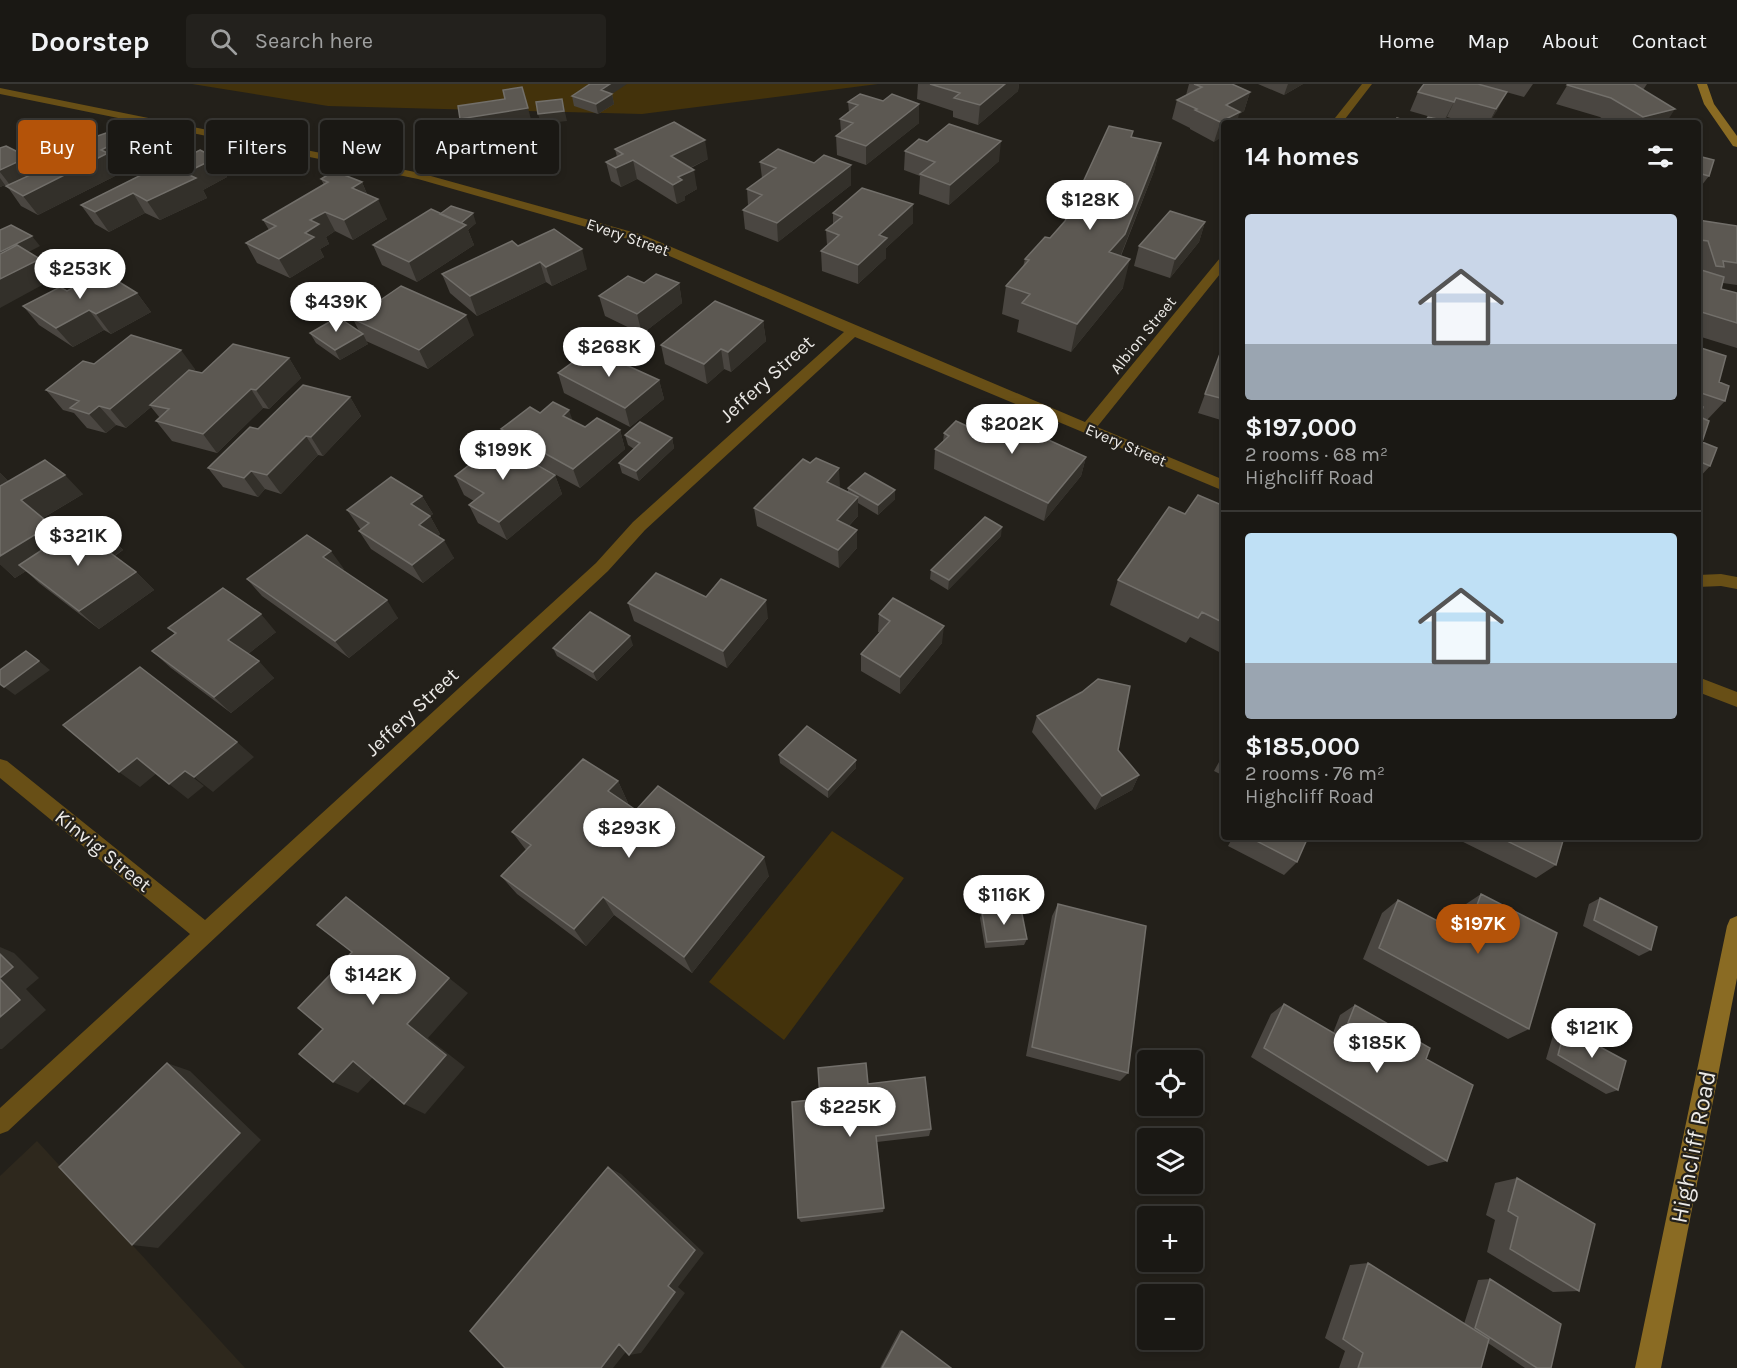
<!DOCTYPE html>
<html lang="en">
<head>
<meta charset="utf-8">
<style>
  body { margin:0; font-family:Karla,sans-serif; background:#23211d; color:#f1f3f6; height:100vh; display:flex; flex-direction:column; font-size:22px; white-space:nowrap }
  * { box-sizing:border-box; margin:0 }
  p { font-size:20px; color:#9fa0a0 }
  .icon { flex:none; width:33px; height:33px; fill:none; stroke:currentColor; stroke-width:2; stroke-linecap:round; stroke-linejoin:round }
  .map { position:relative; flex:1; overflow:hidden }
  .panel { position:absolute; left:1221px; top:36px; width:480px; height:720px; display:flex; flex-direction:column; background:#1a1814; border-radius:6px; box-shadow:0 3px 9px #0003,0 0 0 2px #383734 }
  .panel>* { flex:none }
  .banner { position:absolute; left:18px; top:36px; width:570px; height:54px; display:flex; gap:12px }
  .buttons { position:absolute; left:1137px; top:966px; display:grid; gap:12px }
  .buttons a { display:grid; place-items:center; width:66px; height:66px; border-radius:6px; background:#1a1814; box-shadow:0 3px 9px #0003,0 0 0 2px #383734; font-size:30px }
  .price { position:absolute; translate:-50% -51px; padding:0 14px; border-radius:21px; background:#fff; color:#222; font-size:20px; line-height:39px; filter:drop-shadow(0 2px 3px #0008) }
  .price::after { content:''; position:absolute; left:50%; top:36px; width:18px; height:14px; margin-left:-9px; background:inherit; clip-path:polygon(0 0,100% 0,50% 100%) }
  .price.current { background:#b45309; color:#fff }
  ul { padding:0; list-style:none }
  li { display:grid; align-content:center; gap:12px; height:318px; padding:0 24px }
  li+li { border-top:2px solid #383734 }
  li span { display:grid; place-items:center; height:186px; border-radius:6px; color:#555 }
  li>.icon { margin-inline-start:auto }
  span .icon { width:108px; height:108px; fill:#fffc; stroke-width:1 }
  li b { font-size:26px }
  h2 { display:flex; justify-content:space-between; align-items:center; height:72px; padding:0 24px; font-size:26px }
  .tag { padding:0 21px; border-radius:6px; background:#1a1814; box-shadow:0 3px 9px #0003,0 0 0 2px #383734; font-size:21px; line-height:54px }
  .tag.current { background:#b45309; color:#fff }
  header { display:flex; align-items:center; gap:36px; box-sizing:border-box; height:84px; padding:0 30px; background:#1a1814; border-bottom:2px solid #383734 }
  header strong { font-size:28px }
  nav { display:flex; gap:33px; margin-inline-start:auto; font-size:21px }
  .search { width:420px; height:54px; background:#23211d; display:flex; align-items:center; gap:15px; box-sizing:border-box; padding:0 21px; border-radius:6px; color:#9fa0a0; font-size:22px }
  .map>svg:first-child { display:block }
  .built { fill:#2e281d }
  .green { fill:#43320b }
  .lines { fill:none; stroke-linecap:round; stroke-linejoin:round }
  .service { fill:#684f16; fill-rule:evenodd }
  .minor { fill:#684f16; fill-rule:evenodd }
  .secondary { fill:#8a6b23; fill-rule:evenodd }
  .wall { fill:#4a4641 }
  .shaded-wall { fill:#33302a }
  .building { fill:#5c5852; stroke:#726f6a; stroke-width:1.5 }
  .labels { text-anchor:middle; dominant-baseline:central; stroke-width:4.5; stroke-linejoin:round; paint-order:stroke }
  .far-street-label { font-size:16px; fill:#eceae7; stroke:#23201a }
  .street-label { font-size:20px; fill:#eceae7; stroke:#23201a }
  .near-street-label { font-size:24px; fill:#eceae7; stroke:#23201a }
</style>
</head>
<body>
<header>
<strong>Doorstep</strong>
<div class="search"><svg class="icon" aria-label="search" viewBox="0 0 24 24"><circle cx="10" cy="10" r="6"/><path d="M15 15l6 6"/></svg>Search here</div>
<nav><a>Home</a><a>Map</a><a>About</a><a>Contact</a></nav>
</header>
<div class="map">
<svg width="1737" height="1284" viewBox="0 0 1737 1284">
  <rect width="100%" height="100%" fill="#23201a"/>
  <path class="built" d="M37,1057L245,1284H0V1092Z"/>
  <path class="green" d="M192,0H878L642,30L328,22Z
    M832,747L904,794L784,956L709,898Z"/>
  <g class="lines">
    <path class="service" d="M1721,490L1737,493V505L1721,502L1698,503V491Z"/>
    <path class="minor" d="M1362,0H1372L1342,39H1331Z
      M0,4L420,89L643,151L1085,338L1220,174L1224,173V185L1097,343L1224,396V407L855,253L645,446L608,487L8,1047L0,1050V1024L190,850L0,694V675L7,677L205,836L596,479L633,438L844,248L635,157L418,95L0,10Z
      M1698,593L1737,608V623L1698,608Z"/>
    <path class="secondary" d="M1697,0H1707L1714,20L1737,52V63L1733,62L1704,20Z
      M1737,832V894L1661,1284H1635L1727,842L1730,835Z"/>
  </g>
  <path class="wall" d="M918,0H1019L1018,7L978,41L953,33V27L917,15Z
    M1189,0H1232L1250,8L1244,27L1239,30L1214,58L1190,45V44L1172,35L1177,16L1186,11Z
    M1258,0H1303L1284,11Z
    M1424,0H1533L1524,13L1506,8L1489,39H1468L1447,33L1445,37L1410,27L1418,8Z
    M1568,0H1647L1643,6L1666,39H1608L1600,33L1556,20Z
    M612,10L614,20L598,30L574,22L572,12Z
    M848,18L919,39L866,81L837,71L836,52L841,48L840,35L849,28Z
    M1132,53L1161,59L1154,87L1121,172L1123,204L1071,268L1017,248L1019,236L1002,230L1006,202L1023,183L1025,175L1050,154L1065,137Z
    M121,56L133,76L117,83L121,89L38,131L21,122L7,102L5,101L0,103V64L38,87L42,85L33,72L60,65Z
    M927,58L999,77L949,121L919,110L920,92L904,86L905,67Z
    M615,65L708,75L691,84L697,105L685,112V116L677,120L637,95L621,103L611,97L606,78L617,73Z
    M1698,72L1709,92L1698,106Z
    M216,74L227,93L203,106L207,114L160,136L145,129L109,148L95,140L81,121L178,77Z
    M760,78L814,79L851,101L778,158L745,145L743,126L748,121L747,105L762,94Z
    M321,95L362,98L367,110L387,135L353,156L335,147L326,153L329,160L320,165L324,173L290,194L257,179L246,159L269,146L263,136L324,101Z
    M913,120V139L886,164V174L858,200L822,187L821,167L827,161L826,146L833,140V129Z
    M440,130L476,139L468,146L474,161L417,198L382,181L373,161Z
    M1698,136L1737,142V201L1723,199L1721,205L1737,209V264L1698,252Z
    M1205,138L1199,158L1170,194L1134,182L1139,162Z
    M518,162L587,185L552,202L546,198L477,232L450,209L442,190Z
    M644,199H679L682,219L642,250L605,232L599,212Z
    M67,207L137,209L151,228L111,250L104,246L73,263L39,241L23,222Z
    M353,235L474,251L428,285L366,257L368,260L340,276L316,259L310,249L359,247Z
    M763,237L766,257L731,288L724,285L707,300L665,280L661,261Z
    M1224,259V337L1198,329Z
    M1698,263L1719,298L1725,317L1707,336L1702,358L1710,382L1698,395Z
    M289,274L301,294L269,325L263,324L217,369L172,357L156,337L160,334L151,323L126,344L116,341L106,349L87,344L74,329L63,326L46,306L94,280L195,285L193,287L202,289Z
    M558,289L659,296L664,315L630,343L564,309Z
    M350,313L361,332L323,372L318,371L281,410L265,405L258,413L223,403L208,384L258,345Z
    M540,329L573,337L585,343L620,346L625,365L580,404L509,365L501,345Z
    M969,343L1086,373L1081,392L1044,437L934,385L935,365L943,358L944,349Z
    M625,351L672,354L674,364L639,397L622,389L619,379L634,365L628,361Z
    M810,379L839,384V404L848,408V404L895,415L878,431L858,419V432L849,442L857,446V464L839,484L757,442L754,424Z
    M0,389L8,397L83,410L43,434L63,452L106,448L123,466L115,472L136,488L154,506L99,545L39,499L26,487L15,494L0,480Z
    M555,391L562,410L507,456L478,439L469,421L474,417L464,411L455,392Z
    M422,412L433,430L430,432L440,450L438,452L454,474L423,499L371,465L359,447L361,446L347,426Z
    M1224,422L1223,570L1190,553L1186,559L1110,521L1118,496L1185,430Z
    M1001,452L948,506L930,495L931,486Z
    M344,485L342,486L398,534L349,574L262,512L247,495Z
    M706,513L768,534L727,584L634,537L628,519Z
    M879,530L942,559L900,610L861,587V570L880,548H878Z
    M168,544L276,548L248,570L274,594L231,629L171,584L152,567L175,550Z
    M633,561L597,597L557,572L553,564Z
    M1037,632L1118,666L1139,691L1132,706L1095,726L1032,648Z
    M1224,669V692L1214,687Z
    M779,671L856,684L828,714L780,679Z
    M618,697L628,719L627,720L636,726L769,792L692,889L614,831L586,862L517,810L501,792L526,766L512,748Z
    M1233,753H1308L1297,778L1284,791L1228,762Z
    M1453,753H1564L1556,781L1536,794Z
    M1481,810L1529,945L1508,955L1363,875L1382,829L1398,816L1455,846L1463,822Z
    M1600,814L1651,866L1639,872L1583,842L1589,820Z
    M1058,820L1128,989L1120,997L1026,972L1052,832Z
    M982,828L1027,855L1024,861L985,864L980,834Z
    M1284,920L1333,949L1340,931L1355,921L1426,975L1447,1077L1428,1082L1251,973L1271,930Z
    M1565,944L1618,1006L1606,1010L1546,975L1554,948Z
    M868,1000L931,1045L929,1052L877,1058L884,1124L883,1128L801,1138L798,1134L820,1015Z
    M1517,1094L1579,1207L1553,1208L1487,1168L1495,1136L1486,1131L1495,1099Z
    M1368,1179L1464,1240L1478,1196L1490,1195L1551,1284H1525L1488,1259L1481,1284H1339L1345,1267L1325,1254L1350,1181Z
    M900,1246L902,1247L951,1284H880Z"/>
  <path class="shaded-wall" d="M610,0H627L612,10L614,20L598,30L596,20L601,6Z
    M1005,0H1019L1018,7L978,41L980,21Z
    M1288,0H1303L1284,11Z
    M1250,8L1244,27L1239,30L1237,39H1224V52L1214,58L1226,21Z
    M1507,8L1497,27L1489,39L1496,25Z
    M1456,14L1447,33L1444,37L1454,18Z
    M562,15L567,37L541,40L538,30Z
    M919,20V39L866,81V62Z
    M528,24L533,43L467,54L460,35Z
    M1675,25L1666,39H1639L1643,33Z
    M121,56L133,76L117,83L121,89L38,131L23,112L101,66Z
    M705,56L708,75L675,91L671,72Z
    M1001,57L999,77L949,121L950,101Z
    M1161,59L1154,87L1118,178L1109,168Z
    M28,73L42,93L14,106L0,88V86Z
    M216,74L227,93L203,106L207,114L160,136L147,117L185,89Z
    M633,76L637,95L621,103L616,84Z
    M851,81V101L778,158L777,139Z
    M694,86L697,105L685,112V116L677,120L673,101L678,93Z
    M0,94L5,101L0,103Z
    M362,98L370,118L352,104Z
    M133,109L145,129L109,148L95,128Z
    M378,115L387,135L353,156L344,136Z
    M913,120V139L886,164V174L858,200V181L879,151Z
    M325,128L335,147L326,153L329,160L320,165L324,173L290,194L279,175L305,149L310,136Z
    M473,129L476,139L468,146L474,161L417,198L409,178Z
    M1205,138L1199,158L1170,194L1175,175Z
    M32,152L40,162L2,182L0,179V168Z
    M582,165L587,185L552,202L546,183Z
    M40,175L55,194L0,224V195Z
    M1130,175L1123,204L1071,268L1077,240Z
    M540,178L546,198L477,232L470,212Z
    M679,199L682,219L642,250L637,230Z
    M137,209L151,228L111,250L96,230Z
    M89,226L104,246L73,263L56,244Z
    M466,231L474,251L428,285L419,266Z
    M763,237L766,257L731,288L728,268Z
    M363,250L368,260L340,276L335,266Z
    M721,265L724,285L707,300L704,280Z
    M181,266L195,285L153,321H150L151,323L126,344L110,325Z
    M289,274L301,294L269,325L256,306Z
    M659,296L664,315L630,343L625,324Z
    M251,305L263,324L217,369L203,350Z
    M350,313L361,332L323,372L311,353Z
    M99,322L116,341L106,349L89,330Z
    M569,326L576,346L563,332Z
    M620,346L625,365L580,404L573,385Z
    M306,352L318,371L281,410L267,391Z
    M672,354L674,364L639,397L636,387Z
    M1086,373L1081,392L1044,437L1048,419Z
    M839,384L840,403L827,416V398Z
    M251,387L265,405L258,413L244,394Z
    M0,389L16,406L0,416Z
    M65,391L83,410L41,435L21,416Z
    M555,391L562,410L507,456L499,438Z
    M895,406V415L878,431V421Z
    M422,412L433,430L430,432L440,450L430,459L419,441L411,420Z
    M858,413V432L837,454V436Z
    M51,441L70,459L19,481L26,487L15,494L0,480V472Z
    M1002,443L1001,452L948,506L949,496Z
    M857,446V464L839,484L838,466Z
    M106,448L123,466L111,474L93,456Z
    M444,456L454,474L423,499L412,481Z
    M331,467L344,485L336,492L323,473Z
    M136,488L154,506L99,545L79,527Z
    M387,516L398,534L349,574L335,557Z
    M766,516L768,534L727,584L723,567Z
    M261,530L276,548L244,573L228,556Z
    M944,542L942,559L900,610V593Z
    M630,552L633,561L597,597L593,588Z
    M39,577L50,586L15,611L4,603Z
    M259,577L274,594L231,629L214,613Z
    M237,658L254,673L213,708L194,693Z
    M137,674L157,689L140,703L119,688Z
    M856,676V684L828,714V706Z
    M185,687L204,702L188,715L169,700Z
    M1139,691L1132,706L1095,726L1102,712Z
    M618,697L628,719L619,728L608,707Z
    M764,773L769,792L692,889L684,873Z
    M603,813L614,831L586,862L574,845Z
    M0,863L14,869L39,894L26,905L46,926L2,965H0Z
    M449,894L468,909L428,954L465,983L425,1030L404,1020L407,940Z
    M353,977L377,989L358,1009L333,998Z
    M167,979L190,987L261,1056L158,1164L132,1161Z
    M608,1083L621,1090L704,1169L678,1203L685,1209L641,1269L629,1271L668,1202Z
    M633,1259L613,1284H601L619,1260Z"/>
  <path class="building" d="M590,0H610L601,6L612,10L596,20L572,12Z
    M930,0H1005L980,21L954,14L960,9Z
    M1194,0H1232L1250,8L1226,21L1240,28L1220,38L1195,26L1197,25L1177,16L1202,3Z
    M1424,0H1478L1507,8L1496,25L1456,14L1454,18L1418,8Z
    M1568,0H1634L1675,25L1643,33L1611,14L1567,1Z
    M522,3L528,24L460,35L458,22L505,15L503,6Z
    M860,10L883,17L892,10L919,20L866,62L836,52L853,39L840,35L858,21L848,18Z
    M562,15L564,27L538,30L536,18Z
    M1428,33L1455,39H1424Z
    M1397,34L1414,39H1394Z
    M674,38L705,56L671,72L694,86L678,93L682,96L673,101L633,76L616,84L606,78L623,70L615,65Z
    M949,40L1001,57L950,101L920,90L935,78L905,67L919,55L927,58Z
    M1109,42L1133,47L1131,53L1161,59L1125,150L1109,168L1130,175L1077,240L1022,219L1030,210L1006,202L1029,176L1025,175L1045,153L1050,154L1065,137Z
    M106,49L121,56L101,66L108,69L23,112L6,102L50,82L33,72L55,62L60,65Z
    M6,62L28,73L0,86V64Z
    M778,65L814,79L824,71L851,81L777,139L743,126L762,111L747,105L776,84L760,78Z
    M200,66L216,74L185,89L196,94L147,117L133,109L95,128L81,121L173,75L178,77Z
    M1698,72L1714,76L1709,92L1698,89Z
    M334,87L362,98L352,104L378,115L344,136L325,128L310,136L319,140L305,149L314,153L279,175L246,159L276,142L263,136L328,98L321,95Z
    M862,104L913,120L879,151L887,154L858,181L821,167L839,151L826,146L842,133L833,129Z
    M451,122L473,129L461,139L440,130Z
    M431,125L466,141L409,178L373,161Z
    M1170,127L1205,138L1175,175L1139,162Z
    M1698,136L1737,142V179L1723,177L1724,183L1716,182L1708,157L1700,156L1698,149Z
    M11,141L32,152L0,168V146Z
    M554,145L582,165L546,183L540,178L470,212L442,190L512,157L518,162Z
    M17,161L40,175L0,195V170Z
    M1698,185L1724,193L1721,205L1737,209V239L1698,227Z
    M103,188L137,209L96,230L89,226L56,244L23,222L60,203L67,207Z
    M656,190L679,199L637,230L599,212L628,192L644,199Z
    M401,202L466,231L419,266L353,235Z
    M715,217L763,237L728,268L721,265L704,280L661,261Z
    M338,233L363,250L335,266L310,249Z
    M131,251L181,266L110,325L99,322L89,330L70,324L79,317L46,306L83,277L94,280Z
    M1224,259V315L1205,310Z
    M233,260L289,274L256,306L251,305L203,350L156,337L169,325L150,321L189,286L202,289Z
    M1698,263L1726,272L1719,298L1729,302L1725,317L1698,308Z
    M591,265L659,296L625,324L558,289Z
    M303,301L350,313L311,353L306,352L267,391L251,387L244,394L208,384L250,343L258,345Z
    M553,318L569,326L563,332L585,343L597,334L620,346L573,385L501,345L530,323L540,329Z
    M1698,321L1703,323L1700,333L1709,337L1702,358L1717,364L1710,382L1698,377Z
    M985,327L1086,373L1048,419L935,365L949,352L944,349L956,337L969,343Z
    M640,338L672,354L636,387L619,379L640,359L625,351Z
    M498,359L555,391L499,438L469,421L484,409L455,392Z
    M816,374L839,384L827,398L858,413L837,436L857,446L838,466L754,424L803,375L810,379Z
    M45,376L65,391L21,416L51,441L0,472V402Z
    M865,389L895,406L878,421L848,404Z
    M391,393L422,412L411,420L430,432L419,441L444,456L412,481L359,447L369,439L347,426Z
    M1198,411L1224,422V539L1202,528L1198,534L1118,496L1169,423L1185,430Z
    M985,433L1002,443L949,496L931,486Z
    M89,435L106,448L93,456L136,488L79,527L19,481Z
    M307,451L331,467L323,473L387,516L335,557L247,495Z
    M656,489L706,513L721,495L766,516L723,567L628,519Z
    M223,504L261,530L228,556L259,577L214,613L152,567L176,549L168,544Z
    M893,514L944,542L900,593L861,570L890,537L879,530Z
    M590,528L630,552L593,588L553,564Z
    M26,567L39,577L4,603L0,600V586Z
    M140,583L237,658L194,693L185,687L169,700L137,674L119,688L63,641Z
    M1098,595L1130,602L1118,666L1139,691L1102,712L1037,632L1082,608Z
    M807,642L856,676L828,706L779,671Z
    M583,675L618,697L608,707L636,726L658,702L764,773L684,873L603,813L574,845L501,792L531,761L512,748Z
    M1249,753H1308L1297,778Z
    M1499,753H1564L1556,781Z
    M1481,810L1557,849L1529,945L1379,864L1398,816L1466,852Z
    M346,813L449,894L407,940L446,971L404,1020L353,977L333,998L299,970L323,945L298,924L352,868L317,841Z
    M1600,814L1657,843L1651,866L1594,836Z
    M1058,820L1146,842L1128,989L1032,963Z
    M1021,825L1027,855L987,858L982,828Z
    M0,870L13,883L0,894Z
    M0,895L20,916L0,933Z
    M1284,920L1342,954L1355,921L1430,964L1426,975L1473,1001L1447,1077L1264,964Z
    M1565,944L1626,977L1618,1006L1558,971Z
    M167,979L240,1049L132,1161L59,1083Z
    M866,979L868,1000L925,993L931,1045L876,1052L884,1124L798,1134L792,1018L820,1015L818,984Z
    M608,1083L695,1166L668,1202L675,1208L629,1271L619,1260L601,1284H505L470,1247Z
    M1517,1094L1595,1140L1579,1207L1510,1165L1518,1133L1508,1127Z
    M1368,1179L1489,1255L1481,1284H1358L1363,1269L1343,1255Z
    M1490,1195L1561,1240L1551,1284H1537L1475,1244Z
    M902,1247L951,1284H882Z"/>
  <g class="labels">
    <g class="far-street-label">
      <text transform="translate(628 153) rotate(19)">Every Street</text>
      <text transform="translate(1143 251) rotate(-51)">Albion Street</text>
      <text transform="translate(1126 361) rotate(23)">Every Street</text>
    </g>
    <g class="street-label">
      <text transform="translate(767 295) rotate(-42)">Jeffery Street</text>
      <text transform="translate(412 628) rotate(-43)">Jeffery Street</text>
      <text transform="translate(103 767) rotate(39)">Kinvig Street</text>
    </g>
    <g class="near-street-label">
      <text transform="translate(1693 1063) rotate(-79)">Highcliff Road</text>
    </g>
  </g>
</svg>
<div class="buttons">
<a><svg class="icon" aria-label="locate" viewBox="0 0 24 24"><circle cx="12" cy="12" r="6"/><path d="M12 2v4M12 18v4M2 12h4M18 12h4"/></svg></a>
<a><svg class="icon" aria-label="layers" viewBox="0 0 24 24"><path d="M12 4l9 5-9 5-9-5zM3 14l9 5 9-5"/></svg></a>
<a>+</a>
<a>−</a>
</div>
<b class="price" style="left:1090px;top:147px">$128K</b>
<b class="price" style="left:80px;top:216px">$253K</b>
<b class="price" style="left:336px;top:249px">$439K</b>
<b class="price" style="left:609px;top:294px">$268K</b>
<b class="price" style="left:1012px;top:371px">$202K</b>
<b class="price" style="left:503px;top:397px">$199K</b>
<b class="price" style="left:78px;top:483px">$321K</b>
<b class="price" style="left:629px;top:775px">$293K</b>
<b class="price" style="left:1004px;top:842px">$116K</b>
<b class="price current" style="left:1478px;top:871px">$197K</b>
<b class="price" style="left:373px;top:922px">$142K</b>
<b class="price" style="left:1592px;top:975px">$121K</b>
<b class="price" style="left:1377px;top:990px">$185K</b>
<b class="price" style="left:850px;top:1054px">$225K</b>
<div class="banner">
<a class="tag current">Buy</a>
<a class="tag">Rent</a>
<a class="tag">Filters</a>
<a class="tag">New</a>
<a class="tag">Apartment</a>
</div>
<section class="panel">
<h2>14 homes<svg class="icon" aria-label="filters" viewBox="0 0 24 24"><path d="M4 7h16M4 17h16"/><circle cx="9" cy="7" r="2"/><circle cx="15" cy="17" r="2"/></svg></h2>
<ul>
<li><span style="background:linear-gradient(#c9d6e8 70%,#9aa5b1 0)"><svg class="icon" aria-label="home" viewBox="0 0 24 24"><path d="M3 11l9-7 9 7M6 9v11h12V9"/></svg></span><div><b>$197,000</b><p>2 rooms · 68 m²</p><p>Highcliff Road</p></div></li>
<li><span style="background:linear-gradient(#bfe0f5 70%,#9aa5b1 0)"><svg class="icon" aria-label="home" viewBox="0 0 24 24"><path d="M3 11l9-7 9 7M6 9v11h12V9"/></svg></span><div><b>$185,000</b><p>2 rooms · 76 m²</p><p>Highcliff Road</p></div></li>
</ul>
</section>
</div>
</body>
</html>
